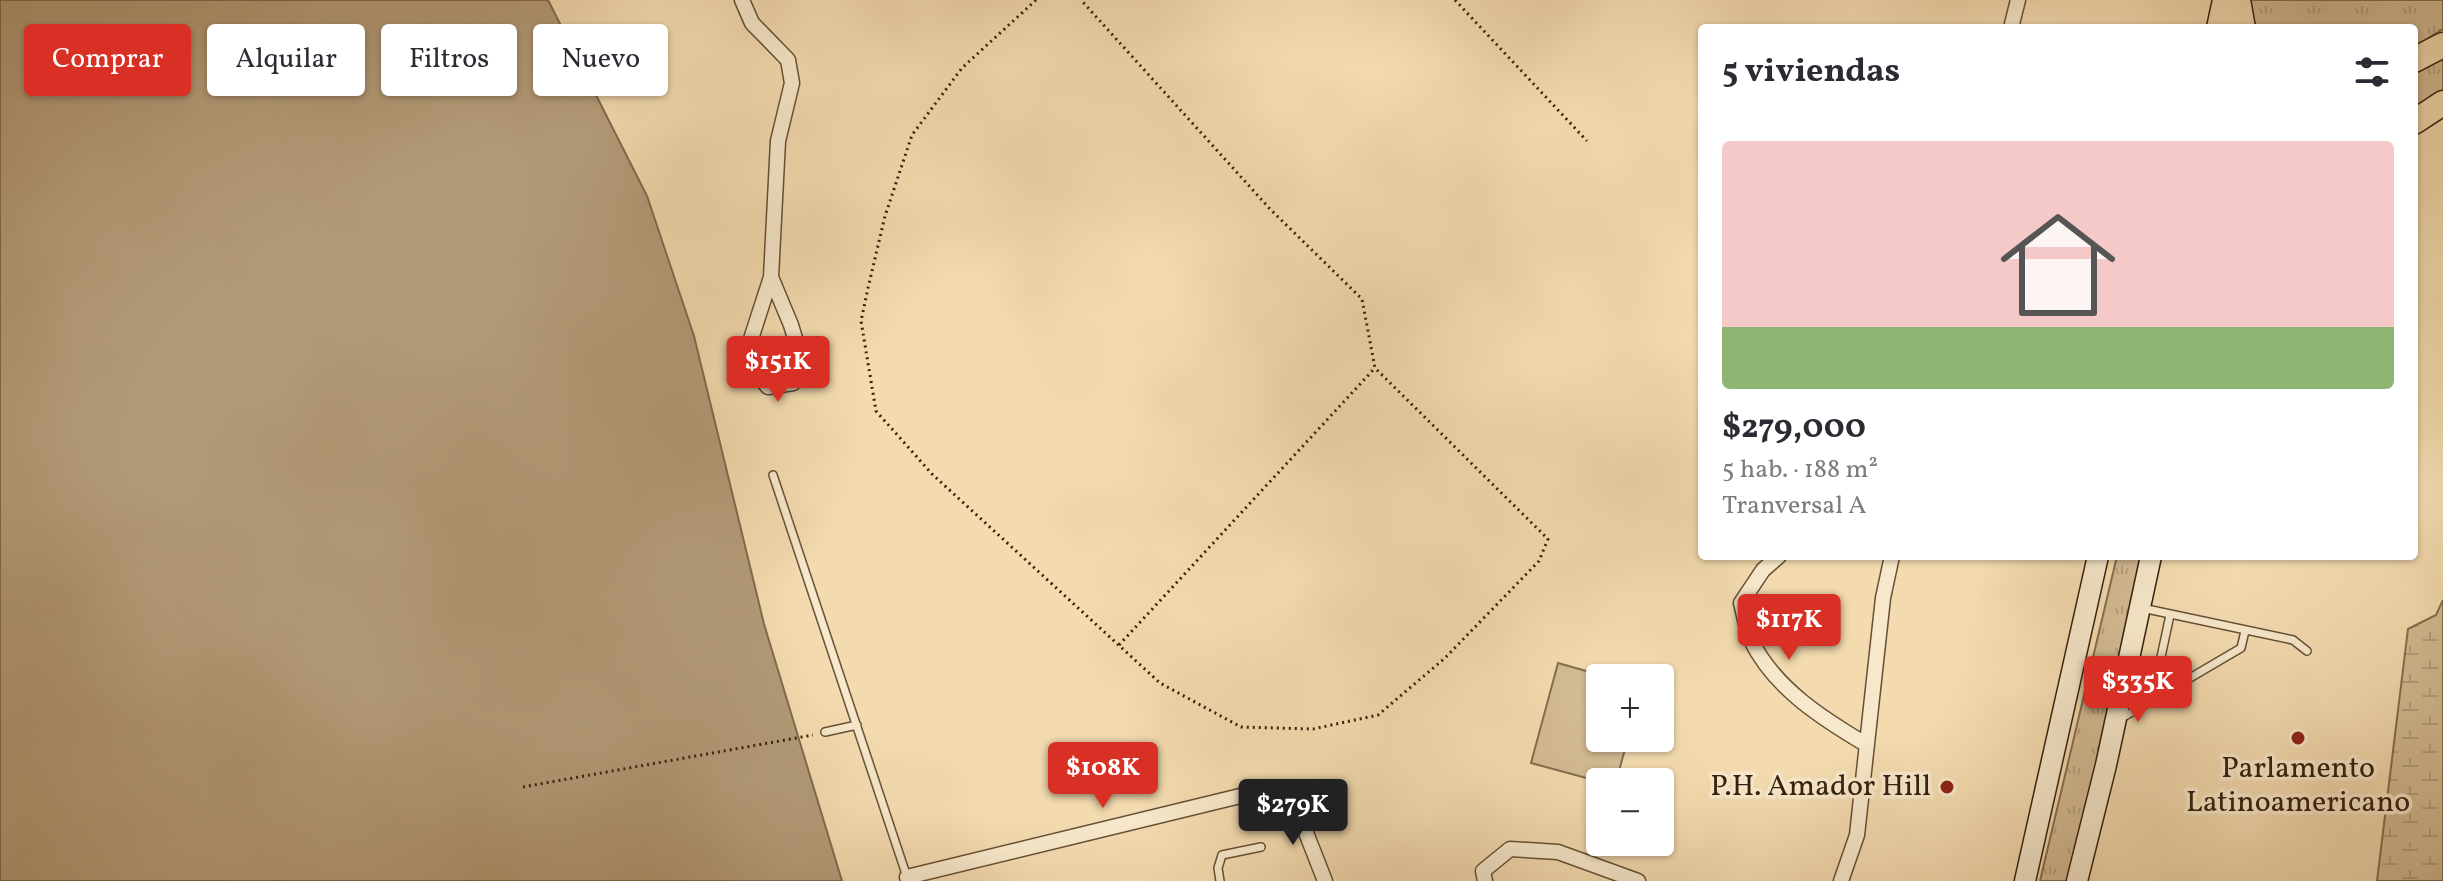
<!DOCTYPE html>
<html lang="es">
<head>
<meta charset="utf-8">
<style>
  body { margin:0; font-family:Vollkorn,serif; background:#f7f7f7; color:#2b2b33; height:100vh; display:flex; flex-direction:column; font-size:30px; white-space:nowrap }
  * { box-sizing:border-box; margin:0 }
  p { font-size:26px; color:#7c7c81 }
  .icon { flex:none; width:44px; height:44px; fill:none; stroke:currentColor; stroke-width:2; stroke-linecap:round; stroke-linejoin:round }
  .map { position:relative; flex:1; overflow:hidden }
  .sheet { position:absolute; left:1698px; top:24px; width:720px; height:536px; display:flex; flex-direction:column; background:#fff; border-radius:8px; box-shadow:0 2px 6px #0004 }
  .sheet>* { flex:none }
  .banner { position:absolute; left:24px; top:24px; width:760px; height:72px; display:flex; gap:16px }
  .buttons { position:absolute; left:1586px; top:664px; display:grid; gap:16px }
  .buttons a { display:grid; place-items:center; width:88px; height:88px; border-radius:8px; background:#fff; box-shadow:0 2px 6px #0004; font-size:40px }
  .price { position:absolute; translate:-50% -68px; padding:0 18px; border-radius:8px; background:#d93025; color:#fff; font-size:26px; line-height:52px; filter:drop-shadow(0 2px 4px #0008) }
  .price::after { content:''; position:absolute; left:50%; top:48px; width:24px; height:18px; margin-left:-12px; background:inherit; clip-path:polygon(0 0,100% 0,50% 100%) }
  .price.current { background:#222; color:#fff }
  ul { padding:0; list-style:none }
  li { display:grid; align-content:center; gap:16px; height:424px; padding:0 24px }
  li+li { border-top:2px solid #e1e1e2 }
  li span { display:grid; place-items:center; height:248px; border-radius:8px; color:#555 }
  li>.icon { margin-inline-start:auto }
  span .icon { width:144px; height:144px; fill:#fffc; stroke-width:1 }
  li b { font-size:34px }
  h2 { display:flex; justify-content:space-between; align-items:center; height:96px; padding:0 24px; font-size:34px }
  .tag { padding:0 28px; border-radius:8px; background:#fff; box-shadow:0 2px 6px #0004; font-size:28px; line-height:72px }
  .tag.current { background:#d93025; color:#fff }
  .map>svg:first-child { display:block }
  .green { fill:#d3bb93; stroke:#846e50; stroke-width:2 }
  .wetland { fill:url(#wetland-marsh); stroke:#846e50; stroke-width:2 }
  .park { fill:url(#park-tufts); stroke:#846e50; stroke-width:2 }
  .water { fill:#b39b78; stroke:#816a4d; stroke-width:2 }
  .lines { fill:none; stroke-linecap:round; stroke-linejoin:round }
  .lane-casing { stroke:#654f36; stroke-width:10 }
  .street-casing { stroke:#654f36; stroke-width:17 }
  .secondary-casing { stroke:#36200d; stroke-width:23 }
  .primary-casing { stroke:#36200d; stroke-width:27 }
  .path { stroke:#36200d; stroke-width:3; stroke-dasharray:2 4; stroke-linecap:butt }
  .lane { stroke:#f7e8cb; stroke-width:7 }
  .street { stroke:#f7e8cb; stroke-width:14 }
  .secondary { stroke:#f7e8cb; stroke-width:20 }
  .primary { stroke:#f3dbaf; stroke-width:24 }
  .poi-dot { fill:#8f2418; stroke:#f7e8cb; stroke-width:3 }
  .labels { text-anchor:middle; dominant-baseline:central; stroke-width:7; stroke-linejoin:round; paint-order:stroke }
  .poi-label { font-size:30px; fill:#36200d; stroke:#f7e8cb }
</style>
</head>
<body>
<div class="map">
<svg width="2443" height="881" viewBox="0 0 2443 881">
  <defs>
    <pattern id="wetland-marsh" width="20" height="14" patternUnits="userSpaceOnUse" patternTransform="scale(2)"><rect width="20" height="14" fill="#d3bb93"/><path d="M1 5h8M5 5V1M11 12h8M15 12V8" fill="none" stroke="#b6a07e"/></pattern>
    <pattern id="park-tufts" width="24" height="20" patternUnits="userSpaceOnUse" patternTransform="scale(2)"><rect width="24" height="20" fill="#d3bb93"/><path d="M3 7l-1-3M5 7V3M7 7l1-3M15 17l-1-3M17 17v-4M19 17l1-3" fill="none" stroke="#b6a07e"/></pattern>
  </defs>
  <rect width="100%" height="100%" fill="#f3dbaf"/>
  <filter id="stains"><feTurbulence type="fractalNoise" baseFrequency=".0025" numOctaves="4"/><feColorMatrix values="0 0 0 0 .2 0 0 0 0 .09 0 0 0 0 .02 0 0 0 .5 -.17"/></filter>
  <radialGradient id="worn" r=".72"><stop offset=".6" stop-color="#630" stop-opacity="0"/><stop offset="1" stop-color="#630" stop-opacity=".3"/></radialGradient>
  <path class="green" d="M1558,663L1611,678H1600V738H1628L1616,782H1601L1531,763Z"/>
  <path class="wetland" d="M2443,600V881H2377L2408,629L2436,615Z"/>
  <path class="park" d="M2249,0H2443V29L2414,47V28H2253Z
    M2443,58V91L2414,108V74Z
    M2117,556H2142L2112,701L2069,881H2040Z"/>
  <path class="water" d="M0,0H548L647,196L694,336L764,624L842,881H0Z"/>
  <g class="lines">
    <defs>
      <path id="lane" d="M773,475L907,877
        M2142,608L2293,640L2307,651
        M2152,699L2170,615
        M2120,719L2241,648L2245,631
        M825,732L857,725
        M1220,881L1218,868L1222,855L1261,847"/>
      <path id="street" d="M742,0L752,23L788,60L792,83L778,141L771,277L749,345L751,367L768,387L793,383L801,358L791,325L771,277
        M2011,28L2018,0
        M1779,556L1763,570L1741,603C1744,614 1746,629 1751,640C1774,688 1823,719 1867,745
        M909,881L907,877L1269,789L1281,790L1292,797L1325,881
        M1485,881L1483,871L1510,849L1558,852L1638,881
        M1841,881L1857,835L1883,598L1892,556"/>
      <path id="secondary" d="M2025,881L2098,556
        M2077,881L2106,765L2151,556"/>
      <path id="primary" d="M2238,0L2243,28
        M2219,28L2225,0
        M2414,60L2443,45
        M2414,122L2443,103"/>
    </defs>
    <use href="#lane" class="lane-casing"/>
    <use href="#street" class="street-casing"/>
    <use href="#secondary" class="secondary-casing"/>
    <use href="#primary" class="primary-casing"/>
    <path class="path" d="M1036,0L962,68L912,135L885,216L868,288L861,321L876,411L932,474L1160,683L1241,727L1313,729L1378,715L1445,658L1539,561L1548,539L1375,368L1362,299L1270,209L1081,0
      M1455,0L1587,141
      M1119,645L1374,369
      M523,787L813,735"/>
    <use href="#lane" class="lane"/>
    <use href="#street" class="street"/>
    <use href="#secondary" class="secondary"/>
    <use href="#primary" class="primary"/>
  </g>
  <g class="poi-dot">
    <circle cx="2298" cy="738" r="8"/>
    <circle cx="1947" cy="787" r="8"/>
  </g>
  <g class="labels">
    <g class="poi-label">
      <text x="2298" y="769">Parlamento<tspan x="2298" dy="34">Latinoamericano</tspan></text>
      <text x="1931" y="787" text-anchor="end">P.H. Amador Hill</text>
    </g>
  </g>
  <rect width="100%" height="100%" filter="url(#stains)"/>
  <rect width="100%" height="100%" fill="url(#worn)"/>
</svg>
<div class="buttons">
<a>+</a>
<a>−</a>
</div>
<b class="price" style="left:778px;top:404px">$151K</b>
<b class="price" style="left:1789px;top:662px">$117K</b>
<b class="price" style="left:2138px;top:724px">$335K</b>
<b class="price" style="left:1103px;top:810px">$108K</b>
<b class="price current" style="left:1293px;top:847px">$279K</b>
<div class="banner">
<a class="tag current">Comprar</a>
<a class="tag">Alquilar</a>
<a class="tag">Filtros</a>
<a class="tag">Nuevo</a>
</div>
<section class="sheet">
<h2>5 viviendas<svg class="icon" aria-label="filters" viewBox="0 0 24 24"><path d="M4 7h16M4 17h16"/><circle cx="9" cy="7" r="2"/><circle cx="15" cy="17" r="2"/></svg></h2>
<ul>
<li><span style="background:linear-gradient(#f6c9c9 75%,#8fb573 0)"><svg class="icon" aria-label="home" viewBox="0 0 24 24"><path d="M3 11l9-7 9 7M6 9v11h12V9"/></svg></span><div><b>$279,000</b><p>5 hab. · 188 m²</p><p>Tranversal A</p></div></li>
</ul>
</section>
</div>
</body>
</html>
